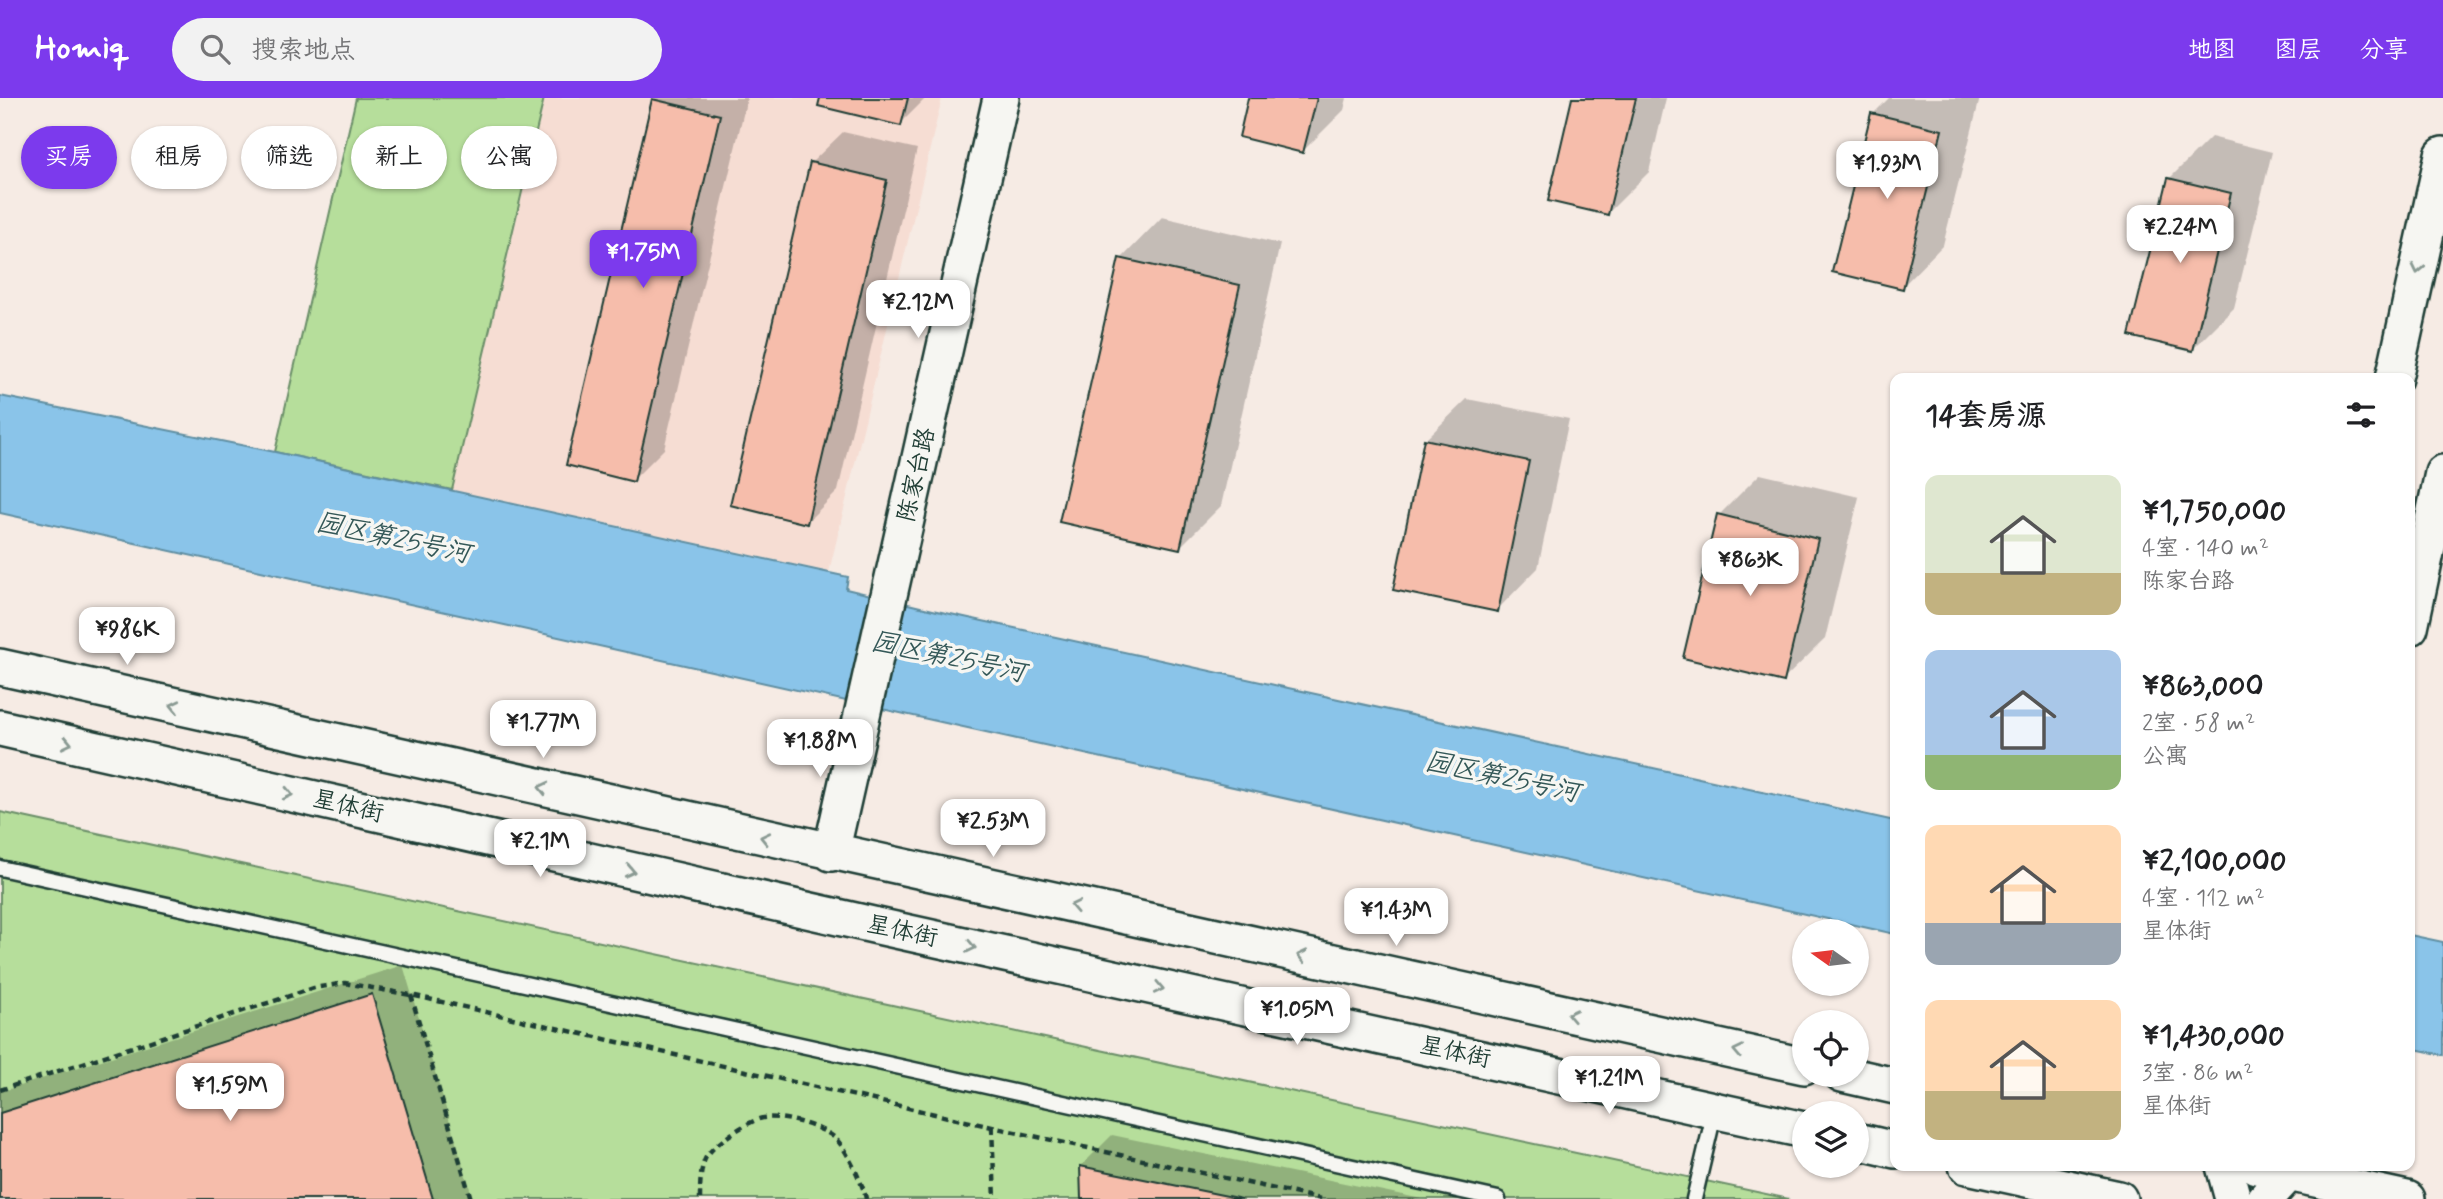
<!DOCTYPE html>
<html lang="zh">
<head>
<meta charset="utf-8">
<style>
  body { margin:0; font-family:Mynerve,"LXGW WenKai TC",sans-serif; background:#f2f2f2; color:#202124; height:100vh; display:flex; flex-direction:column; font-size:26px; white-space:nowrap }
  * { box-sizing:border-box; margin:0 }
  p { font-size:23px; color:#757577 }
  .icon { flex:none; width:38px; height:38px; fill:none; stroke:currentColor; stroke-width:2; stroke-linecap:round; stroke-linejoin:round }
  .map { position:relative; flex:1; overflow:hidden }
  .side { position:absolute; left:1890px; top:275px; width:525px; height:798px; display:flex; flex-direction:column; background:#fff; border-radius:14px; box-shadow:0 2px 5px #0004 }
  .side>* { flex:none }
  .guide { position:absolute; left:21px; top:28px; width:665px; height:63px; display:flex; gap:14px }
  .needle { width:46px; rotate:284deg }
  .tools { position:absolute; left:1792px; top:821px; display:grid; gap:14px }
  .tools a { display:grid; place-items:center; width:77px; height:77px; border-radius:50%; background:#fff; box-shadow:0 2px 5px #0004; font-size:35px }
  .price { position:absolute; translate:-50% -60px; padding:0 16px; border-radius:14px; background:#fff; color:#222; font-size:23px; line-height:46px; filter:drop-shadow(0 2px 4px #0008) }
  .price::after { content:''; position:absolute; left:50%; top:42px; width:21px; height:16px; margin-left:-10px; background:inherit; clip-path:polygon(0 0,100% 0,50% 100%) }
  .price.current { background:#7c3aed; color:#fff }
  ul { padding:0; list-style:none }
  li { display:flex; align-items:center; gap:21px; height:175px; padding:0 35px }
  li span { display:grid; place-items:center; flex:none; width:196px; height:140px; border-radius:14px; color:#555 }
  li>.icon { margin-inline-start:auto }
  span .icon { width:84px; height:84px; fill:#fffc; stroke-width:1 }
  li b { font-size:30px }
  h2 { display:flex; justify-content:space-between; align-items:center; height:84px; padding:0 35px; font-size:30px }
  .pill { padding:0 24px; border-radius:32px; background:#fff; box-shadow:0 2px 5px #0004; font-size:24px; line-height:63px }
  .pill.current { background:#7c3aed; color:#fff }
  header { display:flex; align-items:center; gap:42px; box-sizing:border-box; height:98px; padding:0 35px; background:#7c3aed; color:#fff }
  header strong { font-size:33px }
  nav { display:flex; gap:38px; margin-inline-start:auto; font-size:24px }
  .search { width:490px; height:63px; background:#f2f2f2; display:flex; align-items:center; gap:18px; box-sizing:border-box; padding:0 24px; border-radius:38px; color:#757577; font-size:26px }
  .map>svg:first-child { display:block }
  .built { fill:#f6ddd3 }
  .green { fill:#b6de9b; stroke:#6a8e68; stroke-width:2 }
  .water { fill:#8ac4e9; stroke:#5f8ea1; stroke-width:2 }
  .shadow { fill:#0003 }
  .building { fill:#f6bdab; stroke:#1f3d34; stroke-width:2 }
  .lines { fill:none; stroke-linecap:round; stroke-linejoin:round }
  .service-casing { stroke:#1f3d34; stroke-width:19 }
  .tertiary-casing { stroke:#1f3d34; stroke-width:40 }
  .path { stroke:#1f3d34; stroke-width:4.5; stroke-dasharray:7 5; stroke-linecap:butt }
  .service { stroke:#f6f6f2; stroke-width:14 }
  .tertiary { stroke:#f6f6f2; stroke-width:35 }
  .oneway { stroke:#8a9a93 }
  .labels { text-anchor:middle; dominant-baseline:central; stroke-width:7; stroke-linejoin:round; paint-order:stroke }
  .street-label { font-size:24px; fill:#1f3d34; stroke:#f6f6f2 }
  .water-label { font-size:26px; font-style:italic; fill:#345858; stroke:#f6f6f2 }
</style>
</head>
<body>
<header>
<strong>Homiq</strong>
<div class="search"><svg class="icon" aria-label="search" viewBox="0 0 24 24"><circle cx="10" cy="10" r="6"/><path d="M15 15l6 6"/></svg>搜索地点</div>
<nav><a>地图</a><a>图层</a><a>分享</a></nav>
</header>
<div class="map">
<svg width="2443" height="1101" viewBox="0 0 2443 1101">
  <rect width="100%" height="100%" fill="#f6ebe4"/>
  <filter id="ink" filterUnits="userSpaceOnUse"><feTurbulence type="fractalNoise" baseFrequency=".0143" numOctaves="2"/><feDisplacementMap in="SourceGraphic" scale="14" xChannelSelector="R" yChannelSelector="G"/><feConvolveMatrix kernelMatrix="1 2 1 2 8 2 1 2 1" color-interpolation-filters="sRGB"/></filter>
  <g filter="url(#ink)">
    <path class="built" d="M544,0H942L829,474L452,392Z"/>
    <path class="green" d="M356,0H544L452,392L275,354Z
      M0,714L1789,1101H0Z"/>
    <path class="water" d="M0,298L275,354L848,479L846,491L937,513L1895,723V836L0,415Z
      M2410,837L2443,844V957L2410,950Z"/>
    <path class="shadow" d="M655,0H747L664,351L633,382L653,2Z
      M822,0H926L900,26Z
      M1250,0H1347L1344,12L1303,53Z
      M1574,0H1666L1649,74L1608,115Z
      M1889,0H1980L1943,147L1902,189L1873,16Z
      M843,34L917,51L838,393L807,424L811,65Z
      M2211,39L2272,54L2234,210L2193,251L2169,81Z
      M1162,119L1280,146L1221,408L1180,449L1121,161Z
      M1467,301L1569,321L1538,470L1497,512L1425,342Z
      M1760,376L1859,399L1825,541L1783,582L1719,417Z
      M403,867L473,1101H0V994Z
      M1112,1037L1422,1101H1083L1081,1068Z"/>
    <path class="building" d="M820,0H908L901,28L818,8Z
      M1248,0H1317L1303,55L1239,39Z
      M1572,0H1636L1608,117L1548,103Z
      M652,1L720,17L634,384L566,367Z
      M1871,15L1942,32L1903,191L1832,174Z
      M810,64L887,82L807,426L730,407Z
      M2168,80L2231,95L2193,253L2129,238Z
      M1119,160L1240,187L1180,451L1059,424Z
      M1424,341L1529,363L1498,514L1393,492Z
      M1717,416L1818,441L1784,584L1683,560Z
      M372,896L433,1101H0V1015Z
      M1080,1068L1242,1101H1081Z"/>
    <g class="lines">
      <defs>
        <path id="service" d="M0,770L1498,1101
          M1694,1101L1715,1012"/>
        <path id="tertiary" d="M2394,280L2443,57
          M2410,529L2443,375
          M0,569L1804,968
          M0,630L882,829L1804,1032
          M831,755L1001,0
          M1842,976L1895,988
          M1857,1043L1895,1052
          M1967,1068L2119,1101
          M2224,1068L2233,1101
          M2256,1068L2407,1101
          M2265,1101L2289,1075L2291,1068"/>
      </defs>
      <use href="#service" class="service-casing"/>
      <use href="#tertiary" class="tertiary-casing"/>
      <path class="path" d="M411,897L471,1101
        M0,992L314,890L345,885L411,897L992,1029L1321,1101
        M992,1029L995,1101
        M700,1101C700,1089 700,1070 706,1059C714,1046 749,1022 763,1020C781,1017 821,1028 835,1040C845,1048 864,1088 866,1101"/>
      <use href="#service" class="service"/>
      <use href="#tertiary" class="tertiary"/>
    </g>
    <defs><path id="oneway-chevron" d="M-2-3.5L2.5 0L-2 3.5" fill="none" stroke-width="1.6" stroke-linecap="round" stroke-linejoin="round" transform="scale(1.75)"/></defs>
    <g class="oneway">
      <use href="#oneway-chevron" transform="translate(2418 171) rotate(102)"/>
      <use href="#oneway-chevron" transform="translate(175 608) rotate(-167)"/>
      <use href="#oneway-chevron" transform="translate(67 645) rotate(13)"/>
      <use href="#oneway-chevron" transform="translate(543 690) rotate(-167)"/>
      <use href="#oneway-chevron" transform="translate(288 696) rotate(13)"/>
      <use href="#oneway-chevron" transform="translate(765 740) rotate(-167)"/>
      <use href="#oneway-chevron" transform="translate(630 773) rotate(13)"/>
      <use href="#oneway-chevron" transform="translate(1075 808) rotate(-168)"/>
      <use href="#oneway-chevron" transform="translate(971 849) rotate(12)"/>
      <use href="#oneway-chevron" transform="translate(1302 858) rotate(-168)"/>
      <use href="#oneway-chevron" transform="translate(1159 890) rotate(12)"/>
      <use href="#oneway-chevron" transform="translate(1572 917) rotate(-168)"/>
      <use href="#oneway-chevron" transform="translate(1738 953) rotate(-168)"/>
    </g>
  </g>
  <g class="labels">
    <g class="street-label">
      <text transform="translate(917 377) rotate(-77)">陈家台路</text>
      <text transform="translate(348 709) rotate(13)">星体街</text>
      <text transform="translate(902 834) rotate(12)">星体街</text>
      <text transform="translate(1455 955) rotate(12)">星体街</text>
    </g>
    <g class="water-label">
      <text transform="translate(393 441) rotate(12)">园区第25号河</text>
      <text transform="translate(948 560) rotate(12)">园区第25号河</text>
      <text transform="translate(1502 680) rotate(12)">园区第25号河</text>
    </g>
  </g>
</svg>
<div class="tools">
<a><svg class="needle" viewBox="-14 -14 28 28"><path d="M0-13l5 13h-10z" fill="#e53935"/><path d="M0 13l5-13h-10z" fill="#757577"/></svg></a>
<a><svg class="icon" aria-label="locate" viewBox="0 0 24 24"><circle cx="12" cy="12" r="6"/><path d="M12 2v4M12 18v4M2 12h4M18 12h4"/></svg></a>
<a><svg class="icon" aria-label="layers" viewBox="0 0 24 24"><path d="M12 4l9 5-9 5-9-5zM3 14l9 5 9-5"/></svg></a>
</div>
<b class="price" style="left:1887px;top:103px">¥1.93M</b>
<b class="price" style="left:2180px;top:167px">¥2.24M</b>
<b class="price current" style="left:643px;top:192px">¥1.75M</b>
<b class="price" style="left:918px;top:242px">¥2.12M</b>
<b class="price" style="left:1750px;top:500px">¥863K</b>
<b class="price" style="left:127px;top:569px">¥986K</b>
<b class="price" style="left:543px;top:662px">¥1.77M</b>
<b class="price" style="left:820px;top:681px">¥1.88M</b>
<b class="price" style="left:993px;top:761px">¥2.53M</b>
<b class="price" style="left:540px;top:781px">¥2.1M</b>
<b class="price" style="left:1396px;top:850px">¥1.43M</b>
<b class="price" style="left:1297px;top:949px">¥1.05M</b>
<b class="price" style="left:1609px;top:1018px">¥1.21M</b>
<b class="price" style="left:230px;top:1025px">¥1.59M</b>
<div class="guide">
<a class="pill current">买房</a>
<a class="pill">租房</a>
<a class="pill">筛选</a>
<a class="pill">新上</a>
<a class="pill">公寓</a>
</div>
<section class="side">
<h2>14套房源<svg class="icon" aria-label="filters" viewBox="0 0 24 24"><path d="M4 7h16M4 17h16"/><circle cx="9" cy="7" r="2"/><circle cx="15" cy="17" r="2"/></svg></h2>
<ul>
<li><span style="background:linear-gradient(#dfe7d0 70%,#c2b280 0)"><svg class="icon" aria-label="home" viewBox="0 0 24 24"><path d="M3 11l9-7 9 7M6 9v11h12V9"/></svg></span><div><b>¥1,750,000</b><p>4室 · 140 m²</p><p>陈家台路</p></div></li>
<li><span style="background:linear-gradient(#a9c7e8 75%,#8fb573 0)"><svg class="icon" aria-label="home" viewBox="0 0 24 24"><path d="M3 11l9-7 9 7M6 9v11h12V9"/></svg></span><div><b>¥863,000</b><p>2室 · 58 m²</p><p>公寓</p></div></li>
<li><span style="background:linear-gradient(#ffd9b3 70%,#9aa5b1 0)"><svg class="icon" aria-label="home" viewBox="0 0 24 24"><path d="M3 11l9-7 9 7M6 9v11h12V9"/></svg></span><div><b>¥2,100,000</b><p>4室 · 112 m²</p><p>星体街</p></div></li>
<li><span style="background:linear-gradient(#ffd9b3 65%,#c2b280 0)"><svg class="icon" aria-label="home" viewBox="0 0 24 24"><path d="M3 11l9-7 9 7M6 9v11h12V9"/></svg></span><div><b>¥1,430,000</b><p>3室 · 86 m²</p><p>星体街</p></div></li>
</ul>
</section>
</div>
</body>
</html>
